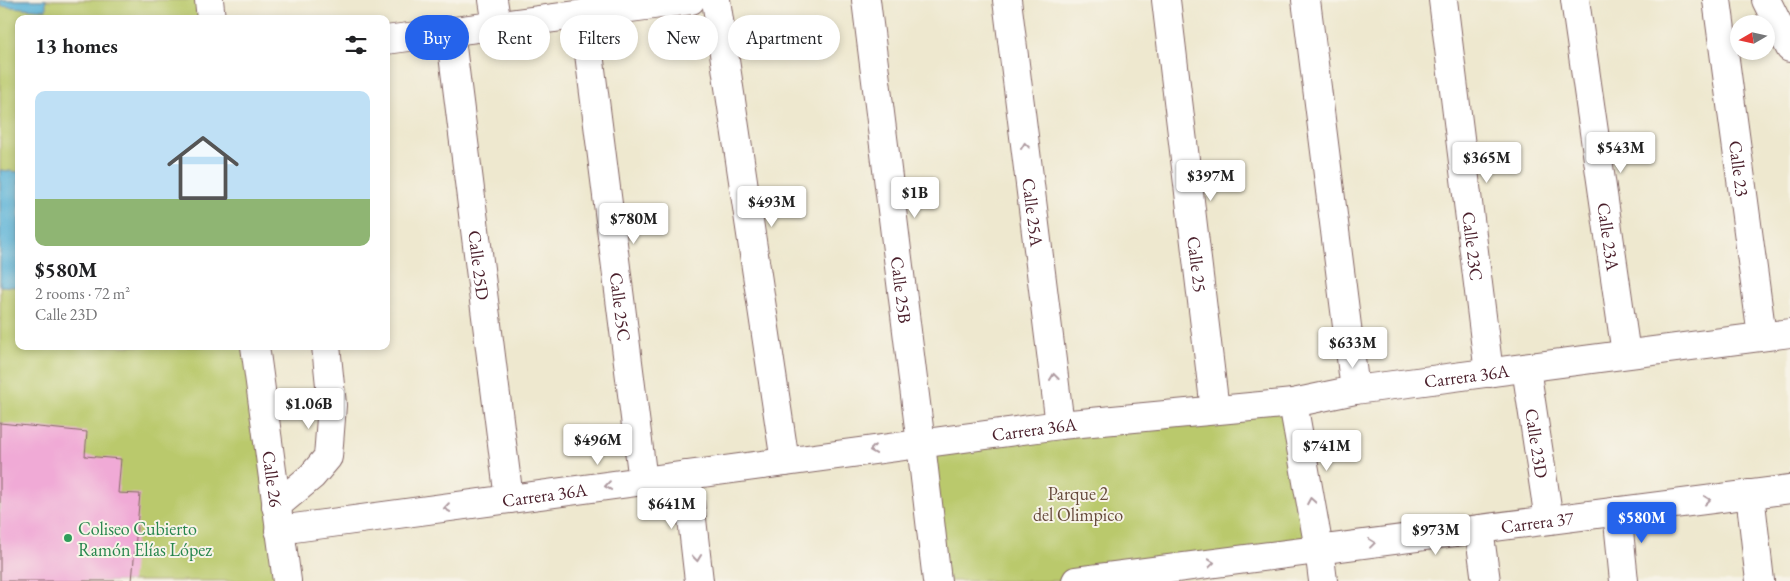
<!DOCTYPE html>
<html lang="en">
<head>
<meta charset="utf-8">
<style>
  body { margin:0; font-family:"EB Garamond",serif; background:#f2f2f2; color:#202124; height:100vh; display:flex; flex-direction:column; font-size:19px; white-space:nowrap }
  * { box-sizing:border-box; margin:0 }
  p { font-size:16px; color:#757577 }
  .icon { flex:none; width:28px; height:28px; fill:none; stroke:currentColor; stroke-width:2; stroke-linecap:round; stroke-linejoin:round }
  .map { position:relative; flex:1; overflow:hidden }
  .panel { position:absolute; left:15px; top:15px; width:375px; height:335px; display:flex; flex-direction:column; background:#fff; border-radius:10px; box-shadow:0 2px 8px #0003 }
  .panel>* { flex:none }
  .hud { position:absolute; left:405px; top:15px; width:475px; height:45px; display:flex; gap:10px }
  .needle { width:32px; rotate:261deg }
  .buttons { position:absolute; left:1730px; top:15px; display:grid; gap:10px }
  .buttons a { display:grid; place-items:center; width:45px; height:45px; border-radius:50%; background:#fff; box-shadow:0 2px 8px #0003; font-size:25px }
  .price { position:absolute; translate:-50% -42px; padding:0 11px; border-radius:5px; background:#fff; color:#222; font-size:16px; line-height:32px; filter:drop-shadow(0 1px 2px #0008) }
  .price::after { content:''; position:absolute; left:50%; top:30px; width:15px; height:11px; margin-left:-8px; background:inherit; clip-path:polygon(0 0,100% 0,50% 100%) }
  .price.active { background:#2563eb; color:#fff }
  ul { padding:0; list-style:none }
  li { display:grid; align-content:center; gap:10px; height:265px; padding:0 20px }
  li+li { border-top:1px solid #e0e0e0 }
  li span { display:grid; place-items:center; height:155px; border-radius:10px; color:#555 }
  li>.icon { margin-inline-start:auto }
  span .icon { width:90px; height:90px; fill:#fffc; stroke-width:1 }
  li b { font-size:21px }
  h2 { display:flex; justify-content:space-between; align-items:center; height:60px; padding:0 20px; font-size:21px }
  .chip { padding:0 18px; border-radius:22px; background:#fff; box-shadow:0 2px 8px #0003; font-size:18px; line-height:45px }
  .chip.active { background:#2563eb; color:#fff }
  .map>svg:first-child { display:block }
  .green { fill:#bac96c; stroke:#82744c }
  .water { fill:#5ab2d7; stroke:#526881 }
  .building { fill:#f0aad6 }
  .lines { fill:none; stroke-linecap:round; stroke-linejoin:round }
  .minor-casing { stroke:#836564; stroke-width:30 }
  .tertiary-casing { stroke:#836564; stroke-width:30 }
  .minor { stroke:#fff; stroke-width:28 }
  .tertiary { stroke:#fff; stroke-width:28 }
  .oneway { stroke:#ae9aa0 }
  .leisure-dot { fill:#2e9e5b; stroke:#f7f3e8; stroke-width:2 }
  .labels { text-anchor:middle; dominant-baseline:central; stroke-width:4; stroke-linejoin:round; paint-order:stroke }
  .street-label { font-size:18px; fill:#4a1f2b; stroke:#f7f3e8 }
  .park-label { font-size:18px; fill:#664a3b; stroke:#f7f3e8 }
  .leisure-label { font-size:18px; fill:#27864d; stroke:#f7f3e8; text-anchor:start }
</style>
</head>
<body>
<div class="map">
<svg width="1790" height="581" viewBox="0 0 1790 581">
  <rect width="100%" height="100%" fill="#f7f3e8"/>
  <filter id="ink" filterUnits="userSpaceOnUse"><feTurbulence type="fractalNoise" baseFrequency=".02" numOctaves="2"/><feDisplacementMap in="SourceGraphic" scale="10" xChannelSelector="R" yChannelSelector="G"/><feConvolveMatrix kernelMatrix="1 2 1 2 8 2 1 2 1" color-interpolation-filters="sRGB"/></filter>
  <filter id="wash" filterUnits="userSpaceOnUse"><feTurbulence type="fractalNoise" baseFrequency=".0096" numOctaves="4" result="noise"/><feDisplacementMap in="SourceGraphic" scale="20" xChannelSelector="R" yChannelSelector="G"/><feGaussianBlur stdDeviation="1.12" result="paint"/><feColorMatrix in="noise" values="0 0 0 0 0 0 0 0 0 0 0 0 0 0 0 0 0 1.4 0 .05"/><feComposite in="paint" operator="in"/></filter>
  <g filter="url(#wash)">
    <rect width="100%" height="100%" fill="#eee8cf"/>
    <path class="green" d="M0,0H201L203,19H19V346H251L284,581H0Z
      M1293,403L1319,549L1075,581H937L921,444Z"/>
    <path class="water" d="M0,0H46V10L0,6Z
      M0,170L19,172V287L0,286Z"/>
    <g id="blocks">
      <path class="building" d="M0,423L87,432L85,456L121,459L118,493L140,494L132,581H0Z"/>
    </g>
  </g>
  <g filter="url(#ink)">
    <use href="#blocks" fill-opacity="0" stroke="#836564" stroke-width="1"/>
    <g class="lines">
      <defs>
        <g id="minor">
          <path d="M493,0L497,25"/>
          <path d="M716,0L785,462"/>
          <path id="s1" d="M866,0L921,444L937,581"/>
          <path id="s2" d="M1007,0L1060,425"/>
          <path id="s3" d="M1166,0L1215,410"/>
          <path d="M1306,0L1355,390"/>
          <path id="s4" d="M1443,0L1489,373"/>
          <path id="s5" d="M1575,0L1626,354"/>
          <path id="s6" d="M1717,0L1762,336"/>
          <path d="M1766,0L1790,48"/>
          <path id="s7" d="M584,14L643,481"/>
          <path id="s8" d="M450,31L509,499"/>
          <path d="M386,40L691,0"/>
          <path id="s9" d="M1526,368L1549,520"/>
          <path d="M1293,403L1319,549L1323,581"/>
          <path d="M687,475L699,581"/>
          <path d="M1750,494L1760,581"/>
          <path d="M276,506L312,476L328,457L332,405L326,346"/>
          <path d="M1617,511L1624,581"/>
          <path d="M1479,529L1486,581"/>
          <path id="s10" d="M279,530L1060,425L1293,403L1355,390L1790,333"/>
          <path id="s11" d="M1076,581L1790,489"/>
        </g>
        <g id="tertiary">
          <path d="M209,0L211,19"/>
          <path id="s12" d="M255,346L287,581"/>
        </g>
      </defs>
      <use href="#minor" class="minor-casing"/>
      <use href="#tertiary" class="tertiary-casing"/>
      <use href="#minor" class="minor"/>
      <use href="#tertiary" class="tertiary"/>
    </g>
    <defs><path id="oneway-chevron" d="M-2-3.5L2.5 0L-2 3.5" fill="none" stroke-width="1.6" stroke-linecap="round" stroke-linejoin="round" transform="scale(1.25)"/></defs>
    <g class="oneway">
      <use href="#oneway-chevron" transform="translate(1025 146) rotate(-97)"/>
      <use href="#oneway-chevron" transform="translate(1054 377) rotate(-97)"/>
      <use href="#oneway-chevron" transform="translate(873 450) rotate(172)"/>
      <use href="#oneway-chevron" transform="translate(608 486) rotate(172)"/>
      <use href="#oneway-chevron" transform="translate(1707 500) rotate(-7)"/>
      <use href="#oneway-chevron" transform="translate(1311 501) rotate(-100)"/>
      <use href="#oneway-chevron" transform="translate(447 508) rotate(172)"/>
      <use href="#oneway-chevron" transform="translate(1372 543) rotate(-7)"/>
      <use href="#oneway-chevron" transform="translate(697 558) rotate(84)"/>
      <use href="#oneway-chevron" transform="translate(1211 563) rotate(-7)"/>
    </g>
  </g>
  <circle class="leisure-dot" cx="68" cy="538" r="5"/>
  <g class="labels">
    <g class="street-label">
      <text stroke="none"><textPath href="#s6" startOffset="170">Calle 23</textPath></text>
      <text stroke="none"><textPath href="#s2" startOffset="214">Calle 25A</textPath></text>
      <text stroke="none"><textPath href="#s5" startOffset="239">Calle 23A</textPath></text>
      <text stroke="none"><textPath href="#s4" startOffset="248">Calle 23C</textPath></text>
      <text stroke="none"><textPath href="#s8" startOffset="236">Calle 25D</textPath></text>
      <text stroke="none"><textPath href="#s3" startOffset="266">Calle 25</textPath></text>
      <text stroke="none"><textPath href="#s1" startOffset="292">Calle 25B</textPath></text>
      <text stroke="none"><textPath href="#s7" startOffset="295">Calle 25C</textPath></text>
      <text stroke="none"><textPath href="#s10" startOffset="1198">Carrera 36A</textPath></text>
      <text stroke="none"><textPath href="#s10" startOffset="762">Carrera 36A</textPath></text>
      <text stroke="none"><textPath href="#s9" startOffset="76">Calle 23D</textPath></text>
      <text stroke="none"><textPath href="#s12" startOffset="134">Calle 26</textPath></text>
      <text stroke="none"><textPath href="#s10" startOffset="268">Carrera 36A</textPath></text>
      <text stroke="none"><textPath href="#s11" startOffset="465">Carrera 37</textPath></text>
    </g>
    <g class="park-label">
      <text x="1078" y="493">Parque 2<tspan x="1078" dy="21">del Olimpico</tspan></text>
    </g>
    <g class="leisure-label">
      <text x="78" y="528">Coliseo Cubierto<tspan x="78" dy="21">Ramón Elías López</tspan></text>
    </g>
  </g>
</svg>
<div class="buttons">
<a><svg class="needle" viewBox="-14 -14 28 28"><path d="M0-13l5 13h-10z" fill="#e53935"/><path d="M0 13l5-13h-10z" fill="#757577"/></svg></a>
</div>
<b class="price" style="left:1621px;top:174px">$543M</b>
<b class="price" style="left:1487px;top:184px">$365M</b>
<b class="price" style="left:1211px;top:202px">$397M</b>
<b class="price" style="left:915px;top:219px">$1B</b>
<b class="price" style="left:772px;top:228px">$493M</b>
<b class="price" style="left:634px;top:245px">$780M</b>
<b class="price" style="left:1353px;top:369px">$633M</b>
<b class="price" style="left:309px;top:430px">$1.06B</b>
<b class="price" style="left:598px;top:466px">$496M</b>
<b class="price" style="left:1327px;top:472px">$741M</b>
<b class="price" style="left:672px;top:530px">$641M</b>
<b class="price active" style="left:1642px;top:544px">$580M</b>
<b class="price" style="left:1436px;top:556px">$973M</b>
<div class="hud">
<a class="chip active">Buy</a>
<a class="chip">Rent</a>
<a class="chip">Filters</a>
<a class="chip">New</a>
<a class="chip">Apartment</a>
</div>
<section class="panel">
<h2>13 homes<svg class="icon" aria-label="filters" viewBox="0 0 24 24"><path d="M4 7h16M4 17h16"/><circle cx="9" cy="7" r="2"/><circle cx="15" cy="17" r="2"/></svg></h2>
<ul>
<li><span style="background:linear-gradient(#bfe0f5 70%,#8fb573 0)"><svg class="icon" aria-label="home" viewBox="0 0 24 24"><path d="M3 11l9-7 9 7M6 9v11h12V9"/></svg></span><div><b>$580M</b><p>2 rooms · 72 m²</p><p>Calle 23D</p></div></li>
</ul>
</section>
</div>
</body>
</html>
